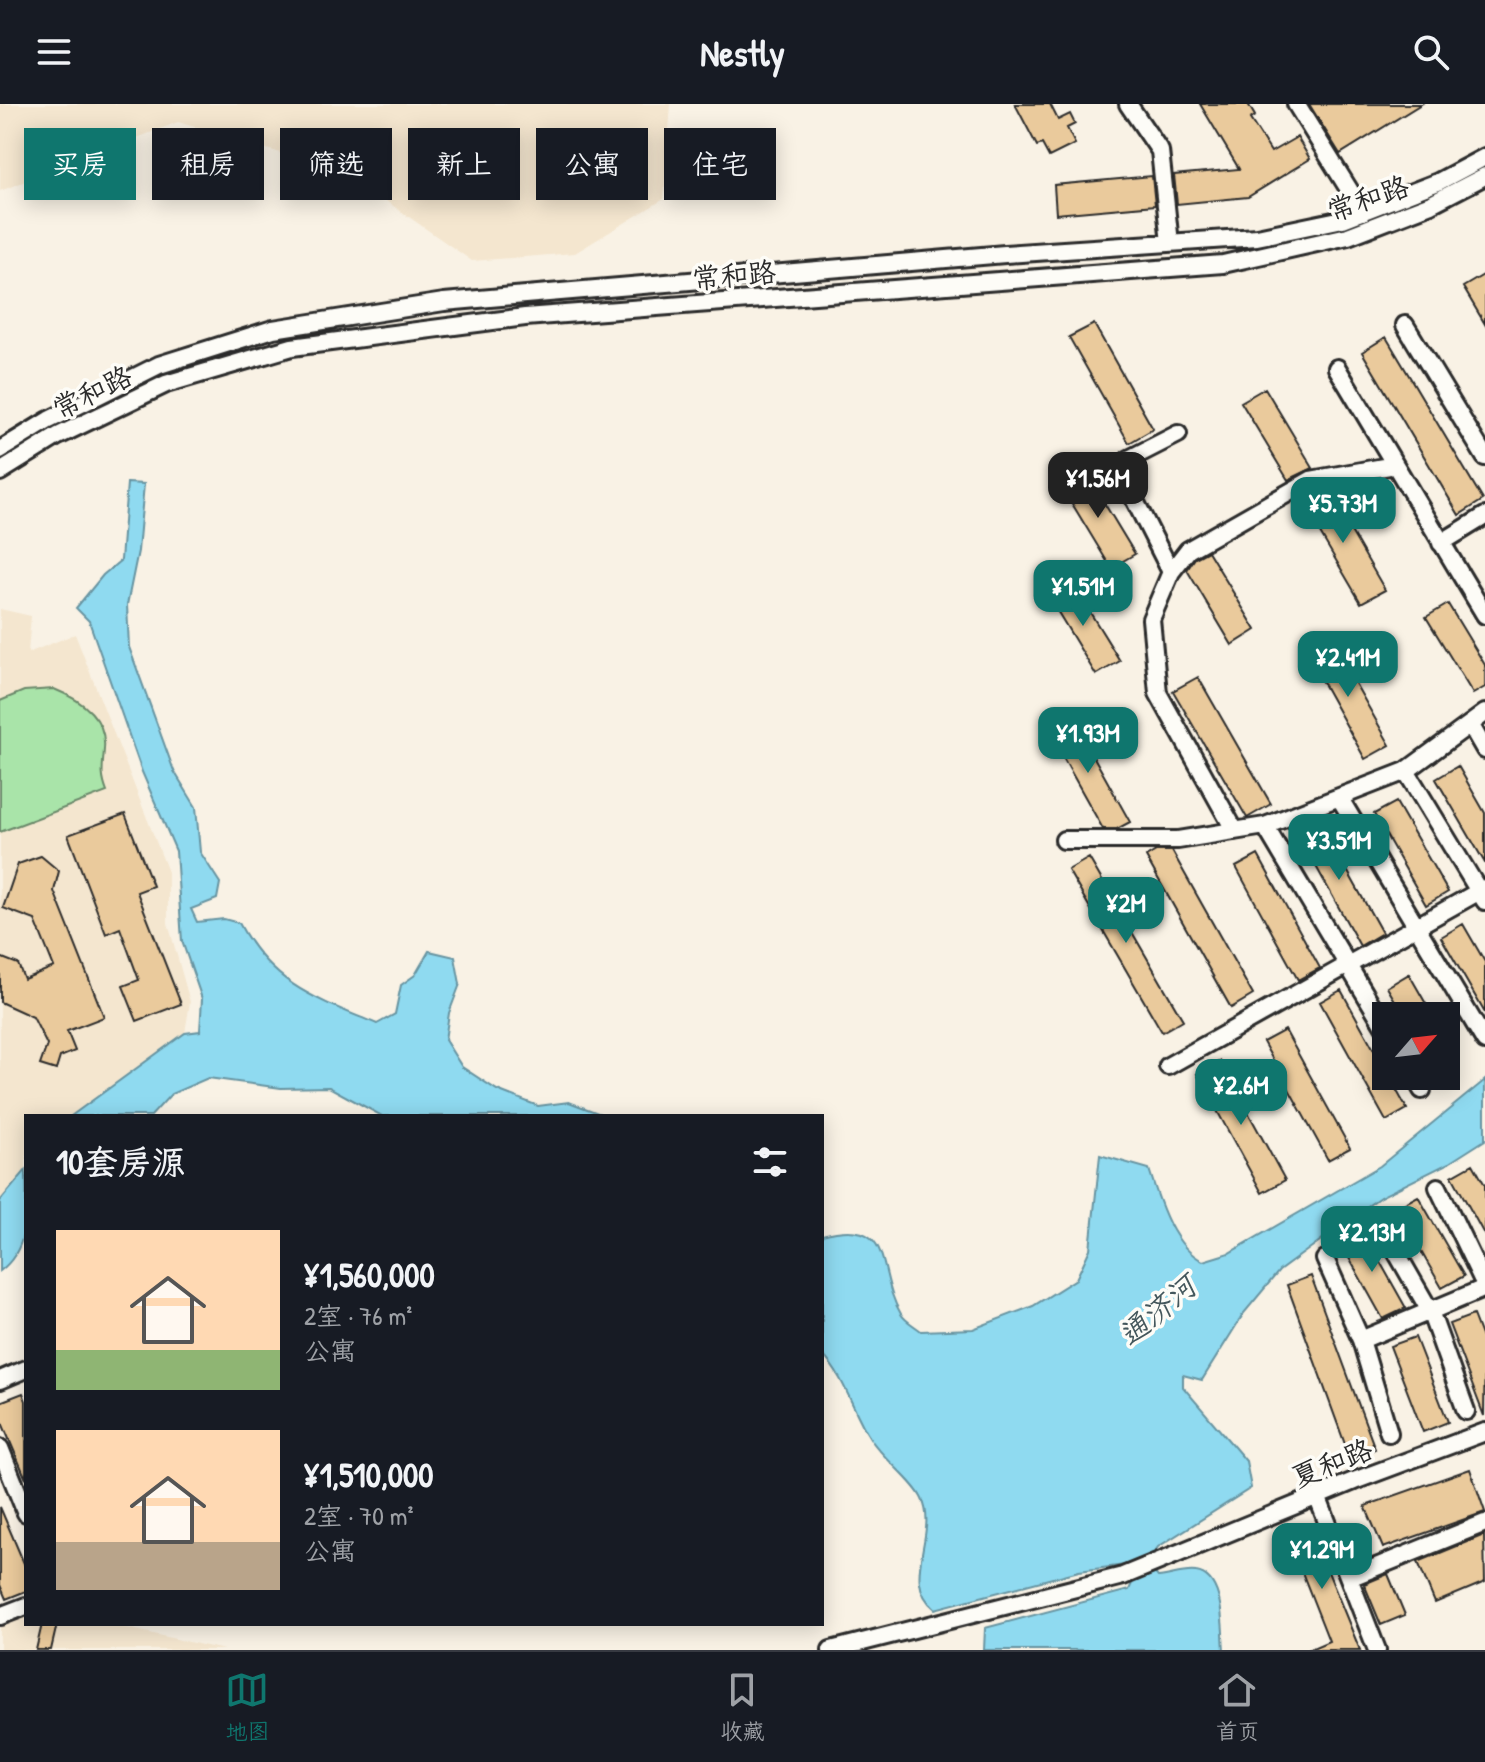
<!DOCTYPE html>
<html lang="zh">
<head>
<meta charset="utf-8">
<style>
  body { margin:0; font-family:"Patrick Hand","LXGW WenKai TC",sans-serif; background:#20242c; color:#f1f3f6; height:100vh; display:flex; flex-direction:column; font-size:30px; white-space:nowrap }
  * { box-sizing:border-box; margin:0 }
  p { font-size:26px; color:#9ea1a6 }
  .icon { flex:none; width:44px; height:44px; fill:none; stroke:currentColor; stroke-width:2; stroke-linecap:round; stroke-linejoin:round }
  .map { position:relative; flex:1; overflow:hidden }
  .details { position:absolute; left:24px; top:1010px; width:800px; height:512px; display:flex; flex-direction:column; background:#171b24; border-radius:0px; box-shadow:0 4px 20px #0003 }
  .details>* { flex:none }
  .guide { position:absolute; left:24px; top:24px; width:800px; height:72px; display:flex; gap:16px }
  .needle { width:52px; rotate:62deg }
  .buttons { position:absolute; left:1372px; top:898px; display:grid; gap:16px }
  .buttons a { display:grid; place-items:center; width:88px; height:88px; border-radius:0px; background:#171b24; box-shadow:0 4px 20px #0003; font-size:40px }
  .price { position:absolute; translate:-50% -68px; padding:0 18px; border-radius:16px; background:#0f766e; color:#fff; font-size:26px; line-height:52px; filter:drop-shadow(0 2px 4px #0008) }
  .price::after { content:''; position:absolute; left:50%; top:48px; width:24px; height:18px; margin-left:-12px; background:inherit; clip-path:polygon(0 0,100% 0,50% 100%) }
  .price.selected { background:#222; color:#fff }
  ul { padding:0; list-style:none }
  li { display:flex; align-items:center; gap:24px; height:200px; padding:0 32px }
  li span { display:grid; place-items:center; flex:none; width:224px; height:160px; border-radius:0px; color:#555 }
  li>.icon { margin-inline-start:auto }
  span .icon { width:96px; height:96px; fill:#fffc; stroke-width:1 }
  li b { font-size:34px }
  h2 { display:flex; justify-content:space-between; align-items:center; height:96px; padding:0 32px; font-size:34px }
  .tag { padding:0 28px; border-radius:0px; background:#171b24; box-shadow:0 4px 20px #0003; font-size:28px; line-height:72px }
  .tag.selected { background:#0f766e; color:#fff }
  header { display:flex; justify-content:space-between; align-items:center; height:104px; padding:0 32px; background:#171b24; font-size:36px; font-weight:700 }
  .dock { display:flex; justify-content:space-around; align-items:center; height:112px; border-top:2px solid #363941; background:#171b24; font-size:22px; color:#9ea1a6 }
  .dock a { display:grid; justify-items:center; gap:4px }
  .dock .selected { color:#0f766e }
  .map>svg:first-child { display:block }
  .built { fill:#f4e6cf }
  .green { fill:#a9e4a9; stroke:#6a886a; stroke-width:2 }
  .water { fill:#8fdaf0; stroke:#6794a1; stroke-width:2 }
  .building { fill:#eaca9c; stroke:#2b2b2b; stroke-width:2 }
  .lines { fill:none; stroke-linecap:round; stroke-linejoin:round }
  .minor-casing { stroke:#2b2b2b; stroke-width:22 }
  .minor { stroke:#fdfcf7; stroke-width:16 }
  .labels { text-anchor:middle; dominant-baseline:central; stroke-width:7; stroke-linejoin:round; paint-order:stroke }
  .street-label { font-size:28px; fill:#2b2b2b; stroke:#fdfcf7 }
  .water-label { font-size:30px; font-style:italic; fill:#44575c; stroke:#fdfcf7 }
</style>
</head>
<body>
<header><svg class="icon" aria-label="menu" viewBox="0 0 24 24"><path d="M4 6h16M4 12h16M4 18h16"/></svg>Nestly<svg class="icon" aria-label="search" viewBox="0 0 24 24"><circle cx="10" cy="10" r="6"/><path d="M15 15l6 6"/></svg></header>
<div class="map">
<svg width="1485" height="1546" viewBox="0 0 1485 1546">
  <rect width="100%" height="100%" fill="#f9f2e5"/>
  <filter id="ink" filterUnits="userSpaceOnUse"><feTurbulence type="fractalNoise" baseFrequency=".0125" numOctaves="2"/><feDisplacementMap in="SourceGraphic" scale="16" xChannelSelector="R" yChannelSelector="G"/><feConvolveMatrix kernelMatrix="1 2 1 2 8 2 1 2 1" color-interpolation-filters="sRGB"/></filter>
  <g filter="url(#ink)">
    <path class="built" d="M0,0H671L664,95L575,149L472,157L346,69L178,18L0,87Z
      M0,505L31,512L28,549L75,530L168,768V819L190,898L185,929L71,1012H26V1066L0,1097Z
      M26,1510V1520H110L224,1546H0V1520Z"/>
    <path class="green" d="M54,585C79,595 107,613 104,645C103,663 100,670 107,688L0,728V597L24,587Z"/>
    <path class="water" d="M127,379L144,380L138,447L127,501L129,543L174,667L196,703L200,748L220,779L217,795L191,805L197,818L224,815L239,819C272,881 316,895 377,920L395,910L401,881L415,871L429,847L455,853L460,880L449,909L445,936L462,963L497,986L538,1002L569,998L606,1012H382L329,983L281,984L208,974L171,990L151,1012H71L185,929L200,927L202,895L182,837L176,747L142,668L89,517L76,504L103,471L121,456Z
      M1485,976V1036L1449,1059L1380,1093L1279,1167L1244,1209L1202,1276L1183,1271V1283L1246,1357L1251,1384L1158,1443L1152,1452L1154,1468L1158,1473C1170,1472 1185,1466 1196,1468C1225,1472 1222,1525 1224,1546H984L985,1524L1129,1486L1135,1473L1131,1463L1125,1461L1079,1467L935,1505C899,1476 939,1430 922,1395C914,1377 882,1354 870,1334C852,1306 846,1275 822,1250V1131C897,1111 875,1168 901,1210C905,1217 915,1222 921,1227L973,1225L1033,1202L1076,1175L1090,1145L1100,1051L1149,1065C1159,1096 1172,1142 1203,1157L1229,1149L1380,1062Z
      M26,1066C26,1102 32,1143 0,1167V1097Z"/>
    <path class="building" d="M1015,0H1050L1058,16L1070,10L1075,20L1067,24L1075,40L1049,53L1042,40L1037,42Z
      M1200,0H1248L1255,12L1250,15L1271,48L1297,33L1310,55L1248,93L1177,100L1174,71L1239,65Z
      M1309,0H1421L1340,50Z
      M1152,72L1155,101L1056,110L1054,81Z
      M1485,170V220L1463,183Z
      M1094,220L1153,325L1129,339L1069,233Z
      M1386,233L1483,396L1459,411L1362,248Z
      M1265,284L1313,364L1288,376L1241,298Z
      M1086,369L1135,450L1111,464L1062,383Z
      M1326,384L1385,486L1361,499L1300,395Z
      M1208,447L1256,526L1232,541L1187,466L1195,454Z
      M1070,476L1120,557L1096,571L1047,490Z
      M1448,500L1485,561V583L1473,590L1426,513Z
      M1330,535L1390,641L1365,655L1306,549Z
      M1198,573L1271,700L1247,714L1173,587Z
      M1071,612L1130,718L1117,725H1103L1047,625Z
      M1458,662L1485,709V759L1436,675Z
      M1396,698L1448,788L1426,801L1374,710Z
      M125,710L153,782L137,788L181,900L137,917L123,882L139,876L120,824L106,830L68,731Z
      M1318,714L1382,829L1360,842L1296,726Z
      M1156,747H1172L1253,891L1231,904L1146,753Z
      M1258,751L1320,864L1298,876L1236,763Z
      M41,752L59,767L54,787L104,913L67,927L75,947L60,953L56,966L40,961L47,941L33,913L0,898V853L18,860L24,875L54,863L35,816L3,804L18,760Z
      M1089,754L1183,916L1162,928L1068,766Z
      M1463,820L1485,858V909L1441,833Z
      M1409,870L1433,912H1404L1387,883Z
      M1341,886L1407,1005L1386,1017L1320,898Z
      M1285,926L1350,1044L1328,1056L1263,938Z
      M1220,957L1285,1076L1262,1089L1197,970Z
      M1473,1060L1485,1081V1132L1452,1072Z
      M1418,1092L1464,1172L1442,1184L1396,1104Z
      M1361,1124L1406,1204L1383,1215L1339,1136Z
      M1311,1172L1375,1345L1350,1354L1287,1181Z
      M1473,1211L1485,1242L1484,1312L1449,1220Z
      M1415,1233L1448,1318L1423,1328L1390,1242Z
      M23,1289L26,1297V1375L0,1314V1298Z
      M1470,1365L1485,1408L1383,1444L1365,1402Z
      M0,1403L26,1464V1487L6,1495L0,1481Z
      M1311,1420L1326,1463L1360,1546H1308L1329,1537L1287,1430Z
      M1484,1431L1485,1478L1435,1499L1418,1458Z
      M1388,1470L1405,1511L1381,1521L1364,1480Z
      M42,1520H57L51,1546H36Z"/>
    <g class="lines">
      <defs>
        <path id="minor" d="M1128,0L1160,47L1170,139
          M1296,0L1363,108
          M1405,221L1485,353
          M1337,264L1485,511
          M0,346L49,316L159,261L273,225L444,198L1005,150L1257,133L1343,115L1438,78L1485,53
          M0,368L58,332L166,280L292,243L525,213L1223,160L1348,132L1431,100L1485,72
          M1441,439L1485,412
          M1171,468L1124,375L1129,355L1178,330
          M1470,620L1485,646
          M1406,667L1485,797
          M1339,693L1485,937
          M1265,722L1386,925
          M1235,727L1158,589L1151,515L1171,468L1188,446L1311,376L1395,361
          M1064,736H1178L1265,722L1406,667L1485,609
          M1168,962L1485,784
          M1414,972L1422,986
          M1438,1083L1485,1181
          M1379,1118L1430,1207L1466,1307
          M1325,1155L1361,1236L1389,1329
          M1361,1236L1485,1184
          M0,1276L26,1265
          M0,1344L26,1409
          M1317,1392L1377,1546
          M1349,1474L1485,1419
          M0,1512L26,1502
          M831,1546L1123,1472L1354,1377L1485,1328"/>
      </defs>
      <use href="#minor" class="minor-casing"/>
      <use href="#minor" class="minor"/>
    </g>
  </g>
  <g class="labels">
    <g class="street-label">
      <text transform="translate(1368 94) rotate(-19)">常和路</text>
      <text transform="translate(734 171) rotate(-5)">常和路</text>
      <text transform="translate(92 288) rotate(-26)">常和路</text>
      <text transform="translate(1332 1359) rotate(-22)">夏和路</text>
    </g>
    <g class="water-label">
      <text transform="translate(1157 1206) rotate(-40)">通济河</text>
    </g>
  </g>
</svg>
<div class="buttons">
<a><svg class="needle" viewBox="-14 -14 28 28"><path d="M0-13l5 13h-10z" fill="#e53935"/><path d="M0 13l5-13h-10z" fill="#9ea1a6"/></svg></a>
</div>
<b class="price selected" style="left:1098px;top:416px">¥1.56M</b>
<b class="price" style="left:1343px;top:441px">¥5.73M</b>
<b class="price" style="left:1083px;top:524px">¥1.51M</b>
<b class="price" style="left:1348px;top:595px">¥2.41M</b>
<b class="price" style="left:1088px;top:671px">¥1.93M</b>
<b class="price" style="left:1339px;top:778px">¥3.51M</b>
<b class="price" style="left:1126px;top:841px">¥2M</b>
<b class="price" style="left:1241px;top:1023px">¥2.6M</b>
<b class="price" style="left:1372px;top:1170px">¥2.13M</b>
<b class="price" style="left:1322px;top:1487px">¥1.29M</b>
<div class="guide">
<a class="tag selected">买房</a>
<a class="tag">租房</a>
<a class="tag">筛选</a>
<a class="tag">新上</a>
<a class="tag">公寓</a>
<a class="tag">住宅</a>
</div>
<section class="details">
<h2>10套房源<svg class="icon" aria-label="filters" viewBox="0 0 24 24"><path d="M4 7h16M4 17h16"/><circle cx="9" cy="7" r="2"/><circle cx="15" cy="17" r="2"/></svg></h2>
<ul>
<li><span style="background:linear-gradient(#ffd9b3 75%,#8fb573 0)"><svg class="icon" aria-label="home" viewBox="0 0 24 24"><path d="M3 11l9-7 9 7M6 9v11h12V9"/></svg></span><div><b>¥1,560,000</b><p>2室 · 76 m²</p><p>公寓</p></div></li>
<li><span style="background:linear-gradient(#ffd9b3 70%,#b9a48a 0)"><svg class="icon" aria-label="home" viewBox="0 0 24 24"><path d="M3 11l9-7 9 7M6 9v11h12V9"/></svg></span><div><b>¥1,510,000</b><p>2室 · 70 m²</p><p>公寓</p></div></li>
</ul>
</section>
</div>
<nav class="dock">
<a class="selected"><svg class="icon" aria-label="map" viewBox="0 0 24 24"><path d="M3 6l6-2 6 2 6-2v14l-6 2-6-2-6 2zM9 4v14M15 6v14"/></svg>地图</a>
<a><svg class="icon" aria-label="saved" viewBox="0 0 24 24"><path d="M7 4h10v16l-5-4-5 4z"/></svg>收藏</a>
<a><svg class="icon" aria-label="home" viewBox="0 0 24 24"><path d="M3 11l9-7 9 7M6 9v11h12V9"/></svg>首页</a>
</nav>
</body>
</html>
